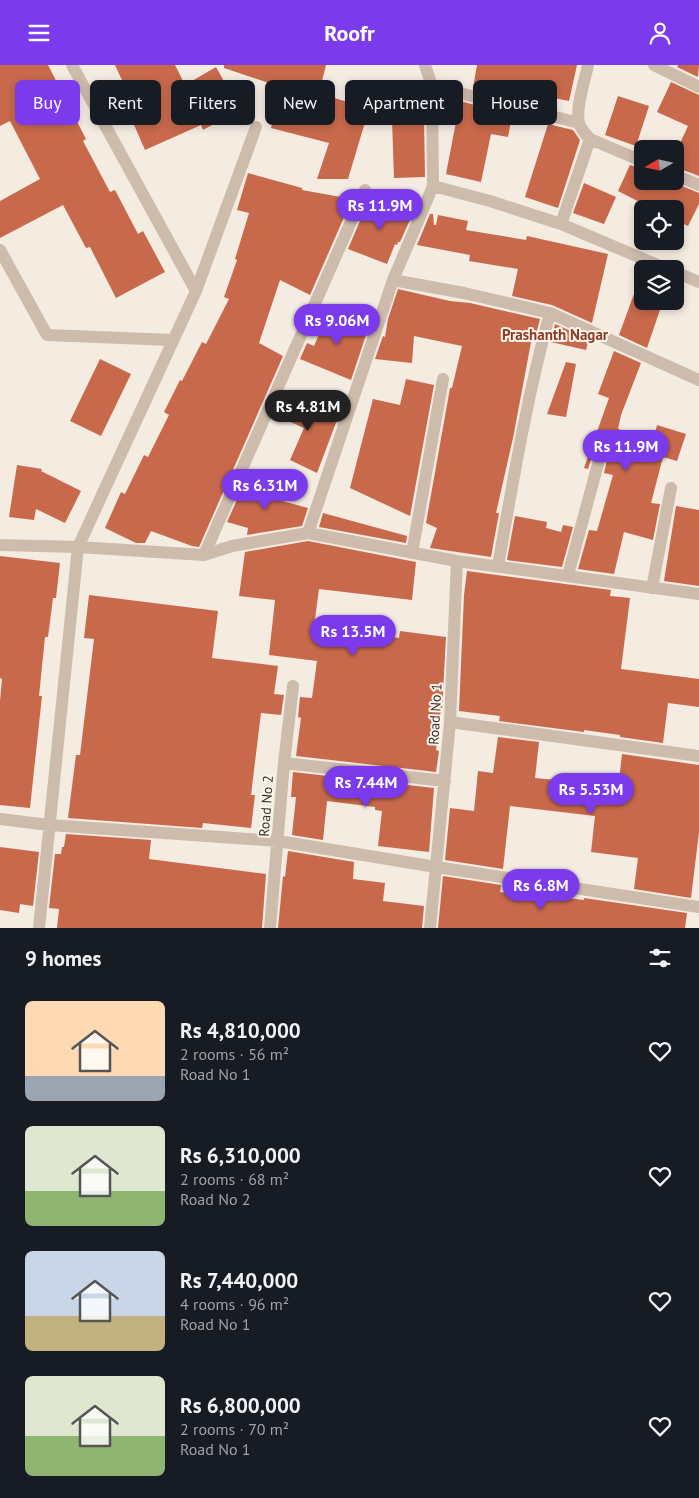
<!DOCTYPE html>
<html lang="en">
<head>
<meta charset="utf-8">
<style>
  body { margin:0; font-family:"PT Sans",sans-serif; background:#20242c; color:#f1f3f6; height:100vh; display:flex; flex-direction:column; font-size:19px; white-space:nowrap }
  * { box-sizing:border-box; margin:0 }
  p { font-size:16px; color:#9ea1a6 }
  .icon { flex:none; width:28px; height:28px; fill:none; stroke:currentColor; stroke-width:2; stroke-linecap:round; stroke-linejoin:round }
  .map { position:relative; height:863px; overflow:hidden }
  .details { display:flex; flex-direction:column; background:#171b24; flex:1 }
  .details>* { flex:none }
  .top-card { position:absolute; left:15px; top:15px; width:670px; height:45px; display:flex; gap:10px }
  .needle { width:32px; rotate:261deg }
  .tools { position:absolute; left:634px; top:75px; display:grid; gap:10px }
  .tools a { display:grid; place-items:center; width:50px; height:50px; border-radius:8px; background:#171b24; box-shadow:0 2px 8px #0003; font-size:25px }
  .price { position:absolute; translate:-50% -42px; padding:0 11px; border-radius:18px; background:#7c3aed; color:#fff; font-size:16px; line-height:32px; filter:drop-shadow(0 1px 2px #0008) }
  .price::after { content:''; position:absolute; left:50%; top:30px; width:15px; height:11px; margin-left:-8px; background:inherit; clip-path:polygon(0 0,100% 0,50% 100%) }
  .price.current { background:#222; color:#fff }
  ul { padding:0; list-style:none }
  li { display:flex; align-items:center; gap:15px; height:125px; padding:0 25px }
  li span { display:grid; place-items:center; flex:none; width:140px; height:100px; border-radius:8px; color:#555 }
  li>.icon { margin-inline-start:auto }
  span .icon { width:60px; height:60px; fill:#fffc; stroke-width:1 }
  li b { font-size:21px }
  h2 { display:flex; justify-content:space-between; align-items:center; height:60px; padding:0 25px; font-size:21px }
  .chip { padding:0 18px; border-radius:8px; background:#171b24; box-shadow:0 2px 8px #0003; font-size:18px; line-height:45px }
  .chip.current { background:#7c3aed; color:#fff }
  header { display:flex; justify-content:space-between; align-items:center; height:65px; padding:0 25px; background:#7c3aed; color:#fff; font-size:22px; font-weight:700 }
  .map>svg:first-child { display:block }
  .building { fill:#c8694b }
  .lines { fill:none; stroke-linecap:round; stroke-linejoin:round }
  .minor { stroke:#cdbbac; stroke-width:12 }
  .labels { text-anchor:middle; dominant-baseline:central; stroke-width:4; stroke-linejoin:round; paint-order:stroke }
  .street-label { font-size:14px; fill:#3b302b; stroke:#fbf5ee }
  .neighbourhood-label { font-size:15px; font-weight:bold; fill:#8c3b22; stroke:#fbf5ee }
</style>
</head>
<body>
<header><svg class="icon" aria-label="menu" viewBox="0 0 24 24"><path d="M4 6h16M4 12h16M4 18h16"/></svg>Roofr<svg class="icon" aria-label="person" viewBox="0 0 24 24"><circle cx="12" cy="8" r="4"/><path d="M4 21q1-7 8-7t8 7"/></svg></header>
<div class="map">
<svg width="699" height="863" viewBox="0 0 699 863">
  <rect width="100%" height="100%" fill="#f4ebe1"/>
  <path class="building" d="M0,0H48L86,74L83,76L110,127L115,125L138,169L143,166L165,207L116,233L90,182L86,183L63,140L0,173V136L40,114L10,56L0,61Z
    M115,0H175L185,20L216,2L240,45L203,65L201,60L145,85L131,53L138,50Z
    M224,0H326L319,28L369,44L348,114H317L329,78L271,63L281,22L224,3Z
    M477,0H577L569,36L517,25L515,34L473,23Z
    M678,0H699L698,12L677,2Z
    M671,17L699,30V111L675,102V89L688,61L657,47Z
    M618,31L649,41L636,81L605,70Z
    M460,36L512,50L508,72L491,69L481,117L446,109Z
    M424,52L425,112L394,113L392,55Z
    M548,59L573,65L580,75L558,143L525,132Z
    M630,100L642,104V116H670L699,128V139L688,161L675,155V144H653L618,126Z
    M248,108L302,123V125L352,134L310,230L280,215L259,278L283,291L199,482L192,481L151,466L145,478H136L105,463L121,427L125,429L144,390L148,392L169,350L164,347L180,315L182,316L202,277L206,279L229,234L224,232L237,195L235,194L249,148L237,145Z
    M584,118L616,132L604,159L573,148Z
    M368,137L414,146L400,177H398L397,180L395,179L387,199L348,184Z
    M430,149H433L434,160H436L438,150L468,156L466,165L526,175L527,171L608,189L592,258L552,240L512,231L518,204L469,196L470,190L417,180Z
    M642,207V236H663L647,283L619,270Z
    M398,224L450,236L470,238L540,254L535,273L532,272L513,373L496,448H499L491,492L430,483L437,463L426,458L450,323H452L462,281L414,271L412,298L375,294L383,271L385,272L388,254Z
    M329,247L368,264L351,315L300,294L307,278L314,281Z
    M555,259L589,274L586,285L551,277Z
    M614,286L641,298L621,350L618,364L653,375L657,360L686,369L677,396L663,392L651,438L660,439L653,475L624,467L614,509L578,504L589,465L597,466L613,410L604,408L610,382L608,379L604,376L596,379L588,404L584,403L609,333L598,329Z
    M100,294L131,309L101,371L70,356Z
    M566,297L576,299L566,352L547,349Z
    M406,314L434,320L410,451L350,423L373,334L400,340Z
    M283,331L337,355L317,408L290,395L304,363L275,350Z
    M17,400L42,404L41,406L81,426L65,458L36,444L34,455L9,452Z
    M245,417L284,429L282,436L308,443L302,461L247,470L248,463L227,457Z
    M676,441L699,445V521L664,516Z
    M323,448L407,471L406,478L319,462Z
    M515,451L547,457L546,463L561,467L563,460L573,462L562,502L507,495Z
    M308,476L416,497L412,535L319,524L314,561L338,563V565L399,573L400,566L446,572L442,645L441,644L436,685L439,686L436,707L296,691L301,653L298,652L300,632L312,633L317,596L269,590L275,535L239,531L245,487Z
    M0,491L60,498L56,533H53L48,572H45L39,631H42L30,743L0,740V636L2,614L0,613Z
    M467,506L611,525L610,531L630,533L621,604L699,614V642L668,638L663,678L620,672V670L584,665V667L499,656L500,651L459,646L464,530Z
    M89,530L218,546L212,593L278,601L274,629L284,630L281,650L261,648L251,730H255L251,763L203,758L202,763L68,753L76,690H80L94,574L84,573Z
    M498,672L539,677L535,713L556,715V717L618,724L622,689L699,700V767L691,833L634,824L638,793L591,787L595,751L510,741L503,804L445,795L450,743L474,746L478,706L493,708Z
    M293,707L434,723L429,787L378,781L382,746L375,745V742L327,736L323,775L292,770L296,732H291Z
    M66,769L151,775L149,794L266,809L262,863H57L59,844L49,843L55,789H61L62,782H64Z
    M0,782L39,787L33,841L20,839L19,848L0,845Z
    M288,786L354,797L353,814L385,818L383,836L424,841L422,863H278L283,811L285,812Z
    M443,811L501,820L500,827L552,834L553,831L584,835V833L687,848L685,863H438Z"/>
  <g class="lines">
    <path class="minor" d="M72,0L196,226
      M588,0C585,15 575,44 579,58C581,65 586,69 590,74L642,96
      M654,0L699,22
      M432,21L579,58
      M675,110L699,120
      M433,121L490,136L561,159L667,204
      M561,159L590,74
      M0,185L47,270L172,275
      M675,207L699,217
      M393,215L464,228L550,248L699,315
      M308,468L393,215L433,121L432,21L425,0
      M0,480L78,482L204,490L232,481L308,468L457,496L699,529
      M412,488L443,314
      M204,490L365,125
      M498,501C513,416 527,331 550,248
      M568,510L602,384
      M652,523L671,423
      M450,657L699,691
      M284,698L445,716
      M0,754L49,760L278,776L436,802L699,842
      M39,863L78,482L196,226L256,62
      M270,863L284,698L293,621
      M430,863L450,657L457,496"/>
  </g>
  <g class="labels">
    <g class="street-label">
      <text transform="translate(435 649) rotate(-87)">Road No 1</text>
      <text transform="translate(266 741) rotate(-86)">Road No 2</text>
    </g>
    <g class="neighbourhood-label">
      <text x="555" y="269">Prashanth Nagar</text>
    </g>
  </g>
</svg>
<div class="tools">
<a><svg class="needle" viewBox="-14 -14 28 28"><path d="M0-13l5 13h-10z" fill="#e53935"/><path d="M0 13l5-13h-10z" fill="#9ea1a6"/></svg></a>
<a><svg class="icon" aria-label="locate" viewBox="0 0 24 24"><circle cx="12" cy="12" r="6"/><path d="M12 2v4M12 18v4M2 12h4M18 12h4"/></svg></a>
<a><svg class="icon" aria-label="layers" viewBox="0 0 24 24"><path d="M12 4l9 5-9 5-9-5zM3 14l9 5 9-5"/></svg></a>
</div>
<b class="price" style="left:380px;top:166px">Rs 11.9M</b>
<b class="price" style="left:337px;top:281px">Rs 9.06M</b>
<b class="price current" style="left:308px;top:367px">Rs 4.81M</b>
<b class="price" style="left:626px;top:407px">Rs 11.9M</b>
<b class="price" style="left:265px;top:446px">Rs 6.31M</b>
<b class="price" style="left:353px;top:592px">Rs 13.5M</b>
<b class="price" style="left:366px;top:743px">Rs 7.44M</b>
<b class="price" style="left:591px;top:750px">Rs 5.53M</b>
<b class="price" style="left:541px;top:846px">Rs 6.8M</b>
<div class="top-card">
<a class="chip current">Buy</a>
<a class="chip">Rent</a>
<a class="chip">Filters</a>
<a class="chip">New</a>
<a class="chip">Apartment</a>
<a class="chip">House</a>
</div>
</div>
<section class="details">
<h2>9 homes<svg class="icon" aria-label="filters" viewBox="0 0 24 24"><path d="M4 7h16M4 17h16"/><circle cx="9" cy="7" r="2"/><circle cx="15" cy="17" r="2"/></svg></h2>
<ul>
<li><span style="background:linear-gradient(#ffd9b3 75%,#9aa5b1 0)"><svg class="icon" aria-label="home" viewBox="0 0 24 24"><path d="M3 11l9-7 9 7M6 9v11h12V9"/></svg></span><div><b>Rs 4,810,000</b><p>2 rooms · 56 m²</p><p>Road No 1</p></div><svg class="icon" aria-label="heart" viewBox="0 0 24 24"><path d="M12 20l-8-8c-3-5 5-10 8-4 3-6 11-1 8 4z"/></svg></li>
<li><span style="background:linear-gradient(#dfe7d0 65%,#8fb573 0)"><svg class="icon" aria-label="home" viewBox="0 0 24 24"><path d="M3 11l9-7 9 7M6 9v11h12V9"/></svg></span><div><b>Rs 6,310,000</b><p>2 rooms · 68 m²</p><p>Road No 2</p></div><svg class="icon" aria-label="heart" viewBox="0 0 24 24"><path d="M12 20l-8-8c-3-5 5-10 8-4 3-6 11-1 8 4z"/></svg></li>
<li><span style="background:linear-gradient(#c9d6e8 65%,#c2b280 0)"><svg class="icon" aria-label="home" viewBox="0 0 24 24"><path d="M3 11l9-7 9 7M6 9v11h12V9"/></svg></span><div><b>Rs 7,440,000</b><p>4 rooms · 96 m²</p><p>Road No 1</p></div><svg class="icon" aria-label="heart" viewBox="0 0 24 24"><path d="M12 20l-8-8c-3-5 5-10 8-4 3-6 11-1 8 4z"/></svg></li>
<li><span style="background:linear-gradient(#dfe7d0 60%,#8fb573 0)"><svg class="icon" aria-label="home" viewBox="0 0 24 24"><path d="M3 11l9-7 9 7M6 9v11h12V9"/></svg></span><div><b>Rs 6,800,000</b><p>2 rooms · 70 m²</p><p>Road No 1</p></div><svg class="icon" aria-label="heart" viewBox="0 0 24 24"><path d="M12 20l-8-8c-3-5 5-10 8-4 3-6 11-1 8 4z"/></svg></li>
</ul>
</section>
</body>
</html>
